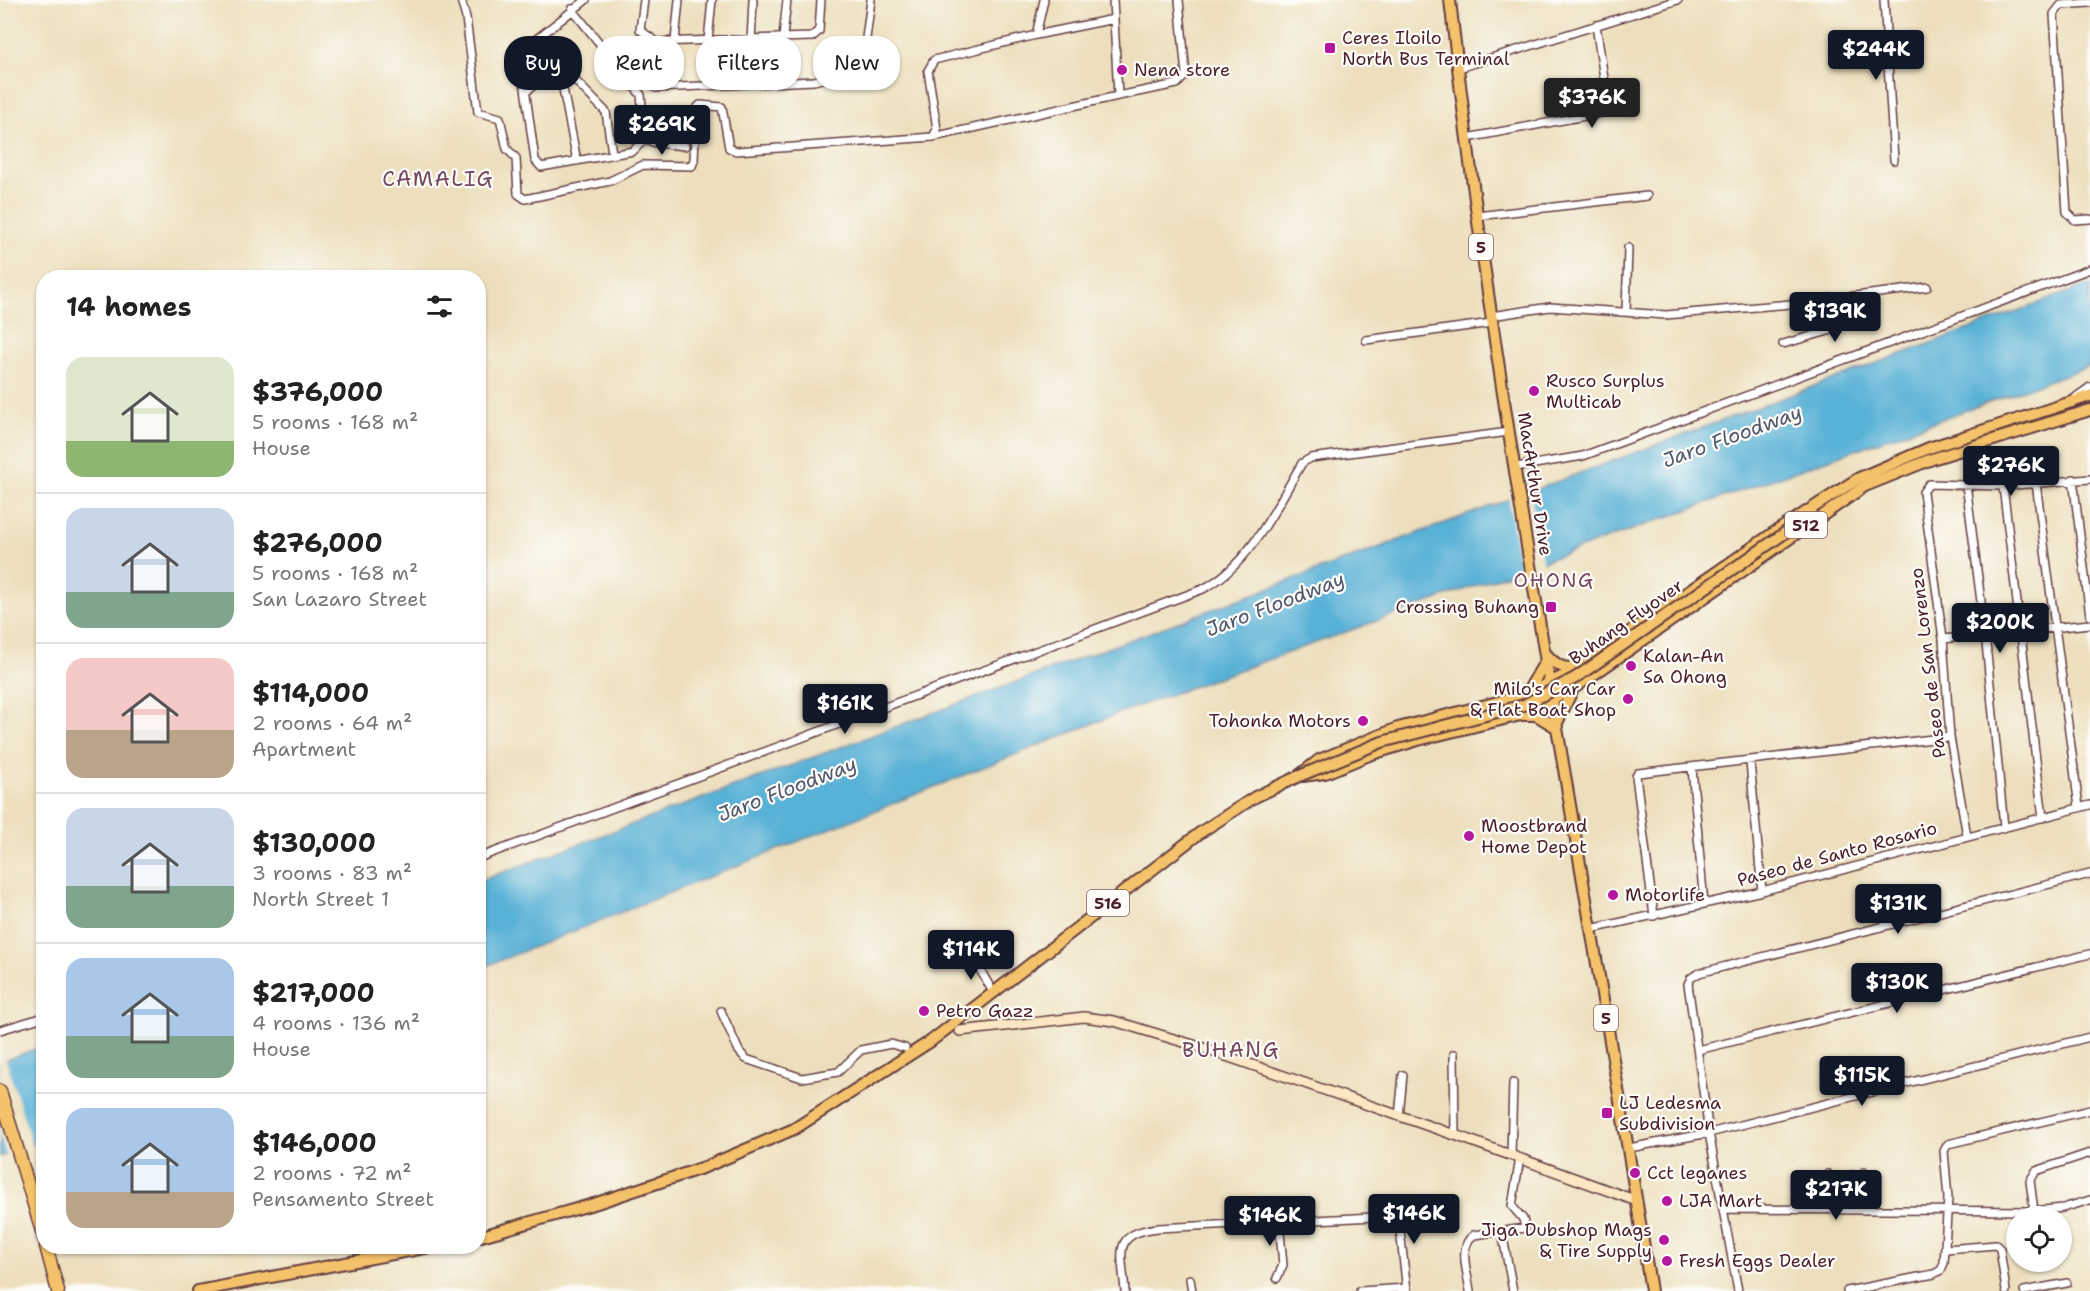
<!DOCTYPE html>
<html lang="en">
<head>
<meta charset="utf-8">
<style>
  body { margin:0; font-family:"Shantell Sans",sans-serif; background:#f2f2f2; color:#222; height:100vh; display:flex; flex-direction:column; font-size:22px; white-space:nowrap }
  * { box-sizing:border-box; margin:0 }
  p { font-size:20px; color:#767676 }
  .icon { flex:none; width:33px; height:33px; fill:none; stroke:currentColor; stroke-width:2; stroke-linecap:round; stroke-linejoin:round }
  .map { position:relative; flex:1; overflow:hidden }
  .details { position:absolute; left:36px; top:270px; width:450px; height:984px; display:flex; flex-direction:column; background:#fff; border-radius:24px; box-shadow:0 2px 4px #0004 }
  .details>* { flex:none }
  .banner { position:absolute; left:504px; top:36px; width:570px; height:54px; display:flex; gap:12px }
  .controls { position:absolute; left:2006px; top:1206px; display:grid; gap:12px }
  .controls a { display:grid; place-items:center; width:66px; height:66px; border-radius:50%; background:#fff; box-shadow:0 2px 4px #0004; font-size:30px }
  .price { position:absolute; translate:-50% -51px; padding:0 14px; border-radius:6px; background:#111827; color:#fff; font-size:20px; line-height:39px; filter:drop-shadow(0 2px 3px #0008) }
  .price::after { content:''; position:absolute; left:50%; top:36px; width:18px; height:14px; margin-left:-9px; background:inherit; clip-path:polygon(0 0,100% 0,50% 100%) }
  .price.current { background:#222; color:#fff }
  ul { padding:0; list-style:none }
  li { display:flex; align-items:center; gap:18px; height:150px; padding:0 30px }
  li+li { border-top:2px solid #e0e0e0 }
  li span { display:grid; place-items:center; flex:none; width:168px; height:120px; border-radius:18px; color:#555 }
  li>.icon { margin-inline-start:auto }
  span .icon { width:72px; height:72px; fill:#fffc; stroke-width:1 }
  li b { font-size:26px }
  h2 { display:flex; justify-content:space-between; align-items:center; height:72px; padding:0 30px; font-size:26px }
  .pill { padding:0 21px; border-radius:24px; background:#fff; box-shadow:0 2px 4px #0004; font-size:21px; line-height:54px }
  .pill.current { background:#111827; color:#fff }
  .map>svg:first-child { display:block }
  .water { fill:#59b1d6; stroke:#526880; stroke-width:1.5 }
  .pier { fill:#eddfbd }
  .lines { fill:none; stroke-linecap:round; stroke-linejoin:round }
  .street-casing { stroke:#623c41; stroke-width:10 }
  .secondary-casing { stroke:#623c41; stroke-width:12 }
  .primary-casing { stroke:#623c41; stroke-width:14 }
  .highway-casing { stroke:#623c41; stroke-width:15 }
  .street { stroke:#fff; stroke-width:7 }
  .secondary { stroke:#fbe7c3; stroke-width:9 }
  .primary { stroke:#f4c26a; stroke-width:10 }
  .highway { stroke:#f4c26a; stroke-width:12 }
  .primary-bridge-casing { stroke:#623c41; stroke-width:14; stroke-linecap:butt }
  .primary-bridge { stroke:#f4c26a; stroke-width:10 }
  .poi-dot { fill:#b5179e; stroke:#fdfcf7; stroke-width:2 }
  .labels { text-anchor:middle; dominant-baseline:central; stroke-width:4.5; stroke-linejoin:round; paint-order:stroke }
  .shield { fill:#fdfcf7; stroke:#806168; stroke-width:1.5 }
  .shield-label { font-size:16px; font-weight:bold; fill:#4a1f2b }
  .poi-label { font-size:18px; fill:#4a1f2b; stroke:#fdfcf7; text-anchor:start }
  .street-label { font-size:18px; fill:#4a1f2b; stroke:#fdfcf7 }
  .water-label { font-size:20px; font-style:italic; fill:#50596f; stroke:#fdfcf7 }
  .neighbourhood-label { font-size:20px; letter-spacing:1.5px; fill:#764862; stroke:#fdfcf7 }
  .quarter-label { font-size:21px; letter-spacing:1.5px; fill:#764862; stroke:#fdfcf7 }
</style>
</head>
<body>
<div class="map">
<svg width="2090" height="1291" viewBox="0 0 2090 1291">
  <rect width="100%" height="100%" fill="#fdfcf7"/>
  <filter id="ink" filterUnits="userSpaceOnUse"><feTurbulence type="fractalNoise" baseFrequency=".0167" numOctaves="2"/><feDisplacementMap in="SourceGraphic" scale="12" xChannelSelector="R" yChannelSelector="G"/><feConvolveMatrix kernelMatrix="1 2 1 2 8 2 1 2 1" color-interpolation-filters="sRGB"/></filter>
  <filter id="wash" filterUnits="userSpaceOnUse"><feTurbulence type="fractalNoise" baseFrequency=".008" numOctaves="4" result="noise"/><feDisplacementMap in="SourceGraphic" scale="24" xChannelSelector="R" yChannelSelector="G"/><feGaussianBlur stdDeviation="1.35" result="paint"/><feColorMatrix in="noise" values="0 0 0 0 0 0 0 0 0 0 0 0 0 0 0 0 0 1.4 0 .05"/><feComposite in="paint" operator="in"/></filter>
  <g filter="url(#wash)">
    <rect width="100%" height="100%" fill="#eddfbd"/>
    <path class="water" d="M2090,284V366L1122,712L479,969V881Z
      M43,1046V1141L0,1157V1062Z"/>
    <path class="pier" d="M1530,488L1543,567L1521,574L1508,496Z
      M5,1057L33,1148L7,1158L0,1136V1059Z"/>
  </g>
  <g filter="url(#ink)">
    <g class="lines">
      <defs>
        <path id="street" d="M461,0L466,18L478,112L500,118L507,149L516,158L518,194L525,199L610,181L643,165L692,166L694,161L696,109L700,105L722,107L729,148L736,151L933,137L1118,96L1113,0
          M644,0L640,30L657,42L812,37L819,31L821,0
          M753,0L749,84L814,81L862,69L871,0
          M1884,0L1894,160
          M2090,3L2061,5L2054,14L2067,212L2075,220L2090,219
          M572,9L641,95L645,139L633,151L541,167L535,160L520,52L586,0
          M1036,35L1114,19
          M783,37L787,0
          M675,41L679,0
          M708,41L712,0
          M558,63L577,161
          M1459,68L1678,0
          M656,88L749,84
          M526,92L558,63L606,112L612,153
          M1118,96L1177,84L1186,75L1179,0
          M933,137L937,129L928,71L934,60L1036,35L1044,0
          M1467,138L1606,112L1608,105L1596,25
          M645,139L656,143L685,146
          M1477,216L1647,196
          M1626,312L1628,248
          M1491,316L1550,307L1666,315L1791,304L1927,287
          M1366,340L1492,323
          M1783,344L1832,330L1831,298
          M2076,397L2090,387
          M1516,467L1583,456L2090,269
          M2073,479L2090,616
          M2036,483L2079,807
          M1966,484L1985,633L2004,827
          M2003,486L2043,818
          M1943,639L2090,624
          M1750,762L1762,891
          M1692,768L1704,904
          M1967,836L1950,737L1943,639L1923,492L1929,484L2003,486L2090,479
          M478,858L1203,589C1250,565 1276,507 1302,463L1311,458L1509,432
          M1654,916L1636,776L1638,773L1950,737
          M1591,929L1762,891L2090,805
          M961,950L968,949L993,992
          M721,1011L739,1051L746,1059L802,1078L838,1072L861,1050L891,1044L905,1048
          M0,1030L44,1017
          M1698,1050L2090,954
          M1454,1054L1455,1135
          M1399,1117L1403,1075
          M1629,1148L1709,1133L2090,1037
          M1511,1155L1513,1083
          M1864,1172L1869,1208
          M1828,1174L1832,1209
          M1853,1175L1857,1209
          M1724,1209L2034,1211L2063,1208L2090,1200
          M2034,1211L2030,1181L2036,1171L2090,1153
          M1502,1232L1513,1291
          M1946,1249L1996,1245L2000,1249L2006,1291
          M1277,1278L1283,1265L1279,1221
          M1190,1279L1192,1291
          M1125,1291C1122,1253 1111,1233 1158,1228L1393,1216L1399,1221L1407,1291
          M1360,1291L1407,1288
          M1470,1291C1468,1274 1457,1246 1474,1235L1525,1228L1523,1219L1512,1206L1520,1158
          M1738,1291L1709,1133L1688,984L1691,978L1699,973L2090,874
          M1847,1291L1934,1274L1941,1270L1944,1263L1948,1198L1944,1151L1948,1144L2090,1110
          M2024,1291L2067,1283"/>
        <path id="secondary" d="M960,1031L1084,1017L1114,1021L1200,1047L1455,1135L1637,1201"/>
        <path id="primary" d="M1450,0C1499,433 1583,861 1651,1291
          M1546,654C1554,663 1563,671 1576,667
          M1527,693L1546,660
          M1524,715H1536L1556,727
          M1557,723L1572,691
          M1303,776L1325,773L1369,755L1418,740L1521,715L1577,686L1865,486L1932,459L2090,410
          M478,1237L597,1203L705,1167L794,1129L931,1041L1201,832L1255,797L1297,777L1319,760L1398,728L1524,695L1570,673L1769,536L1859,478L1929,448L2090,396
          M198,1291L435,1246"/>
        <path id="highway" d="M0,1091L44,1238
          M46,1246L58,1291"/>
      </defs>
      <use href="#street" class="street-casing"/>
      <use href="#secondary" class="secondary-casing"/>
      <use href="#primary" class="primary-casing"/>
      <use href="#highway" class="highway-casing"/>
      <use href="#street" class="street"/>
      <use href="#secondary" class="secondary"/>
      <use href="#primary" class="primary"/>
      <use href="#highway" class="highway"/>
      <defs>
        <path id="primary-bridge" d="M1297,777L1382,742L1524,705L1575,678L1792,528"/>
      </defs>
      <use href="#primary-bridge" class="primary-bridge-casing"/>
      <use href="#primary-bridge" class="primary-bridge"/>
    </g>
  </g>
  <g class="poi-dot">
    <rect x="1324" y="42" width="12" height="12" rx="3"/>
    <circle cx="1122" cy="70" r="6"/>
    <circle cx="1534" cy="391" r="6"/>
    <rect x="1545" y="601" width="12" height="12" rx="3"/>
    <circle cx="1631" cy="666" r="6"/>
    <circle cx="1628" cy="699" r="6"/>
    <circle cx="1363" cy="721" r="6"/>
    <circle cx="1469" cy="836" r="6"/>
    <circle cx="1613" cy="895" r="6"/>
    <circle cx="924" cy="1011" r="6"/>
    <rect x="1601" y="1107" width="12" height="12" rx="3"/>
    <circle cx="1635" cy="1173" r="6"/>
    <circle cx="1667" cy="1201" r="6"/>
    <circle cx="1664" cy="1240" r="6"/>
    <circle cx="1667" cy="1261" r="6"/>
  </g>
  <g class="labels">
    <g class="shield">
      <rect x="1469" y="234" width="24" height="26" rx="4.5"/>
      <rect x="1785" y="512" width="42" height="26" rx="4.5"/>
      <rect x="1087" y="890" width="42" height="26" rx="4.5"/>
      <rect x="1594" y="1005" width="24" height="26" rx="4.5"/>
    </g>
    <g class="shield-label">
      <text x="1481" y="247">5</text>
      <text x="1806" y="525">512</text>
      <text x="1108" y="903">516</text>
      <text x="1606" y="1018">5</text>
    </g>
    <g class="poi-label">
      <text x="1342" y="38">Ceres Iloilo<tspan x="1342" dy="21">North Bus Terminal</tspan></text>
      <text x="1134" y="70">Nena store</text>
      <text x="1546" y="381">Rusco Surplus<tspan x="1546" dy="21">Multicab</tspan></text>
      <text x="1539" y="607" text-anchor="end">Crossing Buhang</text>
      <text x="1643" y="656">Kalan-An<tspan x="1643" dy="21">Sa Ohong</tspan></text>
      <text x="1616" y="689" text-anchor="end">Milo's Car Car<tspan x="1616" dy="21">&amp; Flat Boat Shop</tspan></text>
      <text x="1351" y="721" text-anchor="end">Tohonka Motors</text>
      <text x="1481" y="826">Moostbrand<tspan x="1481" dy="21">Home Depot</tspan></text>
      <text x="1625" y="895">Motorlife</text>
      <text x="936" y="1011">Petro Gazz</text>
      <text x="1619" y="1103">LJ Ledesma<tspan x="1619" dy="21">Subdivision</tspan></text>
      <text x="1647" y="1173">Cct leganes</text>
      <text x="1679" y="1201">LJA Mart</text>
      <text x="1652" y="1230" text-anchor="end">Jiga Dubshop Mags<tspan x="1652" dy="21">&amp; Tire Supply</tspan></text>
      <text x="1679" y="1261">Fresh Eggs Dealer</text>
    </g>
    <g class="street-label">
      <text transform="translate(1535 484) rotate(81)">MacArthur Drive</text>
      <text transform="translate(1626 622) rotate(-35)">Buhang Flyover</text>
      <text transform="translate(1928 663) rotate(-97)">Paseo de San Lorenzo</text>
      <text transform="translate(1837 854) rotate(-15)">Paseo de Santo Rosario</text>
    </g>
    <g class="water-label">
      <text transform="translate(1732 436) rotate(-20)">Jaro Floodway</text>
      <text transform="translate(1275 604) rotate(-21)">Jaro Floodway</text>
      <text transform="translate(787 789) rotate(-21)">Jaro Floodway</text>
    </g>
    <g class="neighbourhood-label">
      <text x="1554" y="580">OHONG</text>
    </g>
    <g class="quarter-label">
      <text x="438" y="179">CAMALIG</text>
      <text x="1231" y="1050">BUHANG</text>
    </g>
  </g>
</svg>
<div class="controls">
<a><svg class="icon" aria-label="locate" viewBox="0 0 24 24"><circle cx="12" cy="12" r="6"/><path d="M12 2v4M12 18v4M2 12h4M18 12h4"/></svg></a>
</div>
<b class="price" style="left:1876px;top:81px">$244K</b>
<b class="price current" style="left:1592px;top:129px">$376K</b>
<b class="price" style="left:662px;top:156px">$269K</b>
<b class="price" style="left:1835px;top:343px">$139K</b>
<b class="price" style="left:2011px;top:497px">$276K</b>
<b class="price" style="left:2000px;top:654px">$200K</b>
<b class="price" style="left:845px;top:735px">$161K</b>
<b class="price" style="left:1898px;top:935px">$131K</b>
<b class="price" style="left:971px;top:981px">$114K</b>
<b class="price" style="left:1897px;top:1014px">$130K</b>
<b class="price" style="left:1862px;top:1107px">$115K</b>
<b class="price" style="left:1836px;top:1221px">$217K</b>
<b class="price" style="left:1414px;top:1245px">$146K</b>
<b class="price" style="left:1270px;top:1247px">$146K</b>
<div class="banner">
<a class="pill current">Buy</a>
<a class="pill">Rent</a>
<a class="pill">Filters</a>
<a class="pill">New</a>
</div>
<section class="details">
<h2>14 homes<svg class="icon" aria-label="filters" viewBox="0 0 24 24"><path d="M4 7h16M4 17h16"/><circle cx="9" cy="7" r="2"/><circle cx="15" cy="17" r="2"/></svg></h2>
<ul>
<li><span style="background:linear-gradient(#dfe7d0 70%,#8fb573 0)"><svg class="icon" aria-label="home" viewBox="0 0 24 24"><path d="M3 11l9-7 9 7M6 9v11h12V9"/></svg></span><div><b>$376,000</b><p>5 rooms · 168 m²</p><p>House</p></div></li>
<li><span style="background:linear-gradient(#c9d6e8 70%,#7fa58c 0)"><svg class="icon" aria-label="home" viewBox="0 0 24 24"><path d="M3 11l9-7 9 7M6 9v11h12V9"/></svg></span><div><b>$276,000</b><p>5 rooms · 168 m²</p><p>San Lazaro Street</p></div></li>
<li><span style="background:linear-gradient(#f6c9c9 60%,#b9a48a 0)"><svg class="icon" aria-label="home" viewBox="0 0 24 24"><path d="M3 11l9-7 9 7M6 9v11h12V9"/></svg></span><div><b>$114,000</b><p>2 rooms · 64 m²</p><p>Apartment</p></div></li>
<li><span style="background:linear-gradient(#c9d6e8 65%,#7fa58c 0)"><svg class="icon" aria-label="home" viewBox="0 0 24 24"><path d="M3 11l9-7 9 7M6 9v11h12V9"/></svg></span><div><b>$130,000</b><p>3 rooms · 83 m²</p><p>North Street 1</p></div></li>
<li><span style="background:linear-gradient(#a9c7e8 65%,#7fa58c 0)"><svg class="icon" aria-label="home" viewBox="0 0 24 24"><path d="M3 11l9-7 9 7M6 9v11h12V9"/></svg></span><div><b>$217,000</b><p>4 rooms · 136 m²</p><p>House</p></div></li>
<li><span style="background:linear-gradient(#a9c7e8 70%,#b9a48a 0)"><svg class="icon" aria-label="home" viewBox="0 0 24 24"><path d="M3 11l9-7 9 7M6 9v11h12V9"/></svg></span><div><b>$146,000</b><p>2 rooms · 72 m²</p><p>Pensamento Street</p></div></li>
</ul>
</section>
</div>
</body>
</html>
